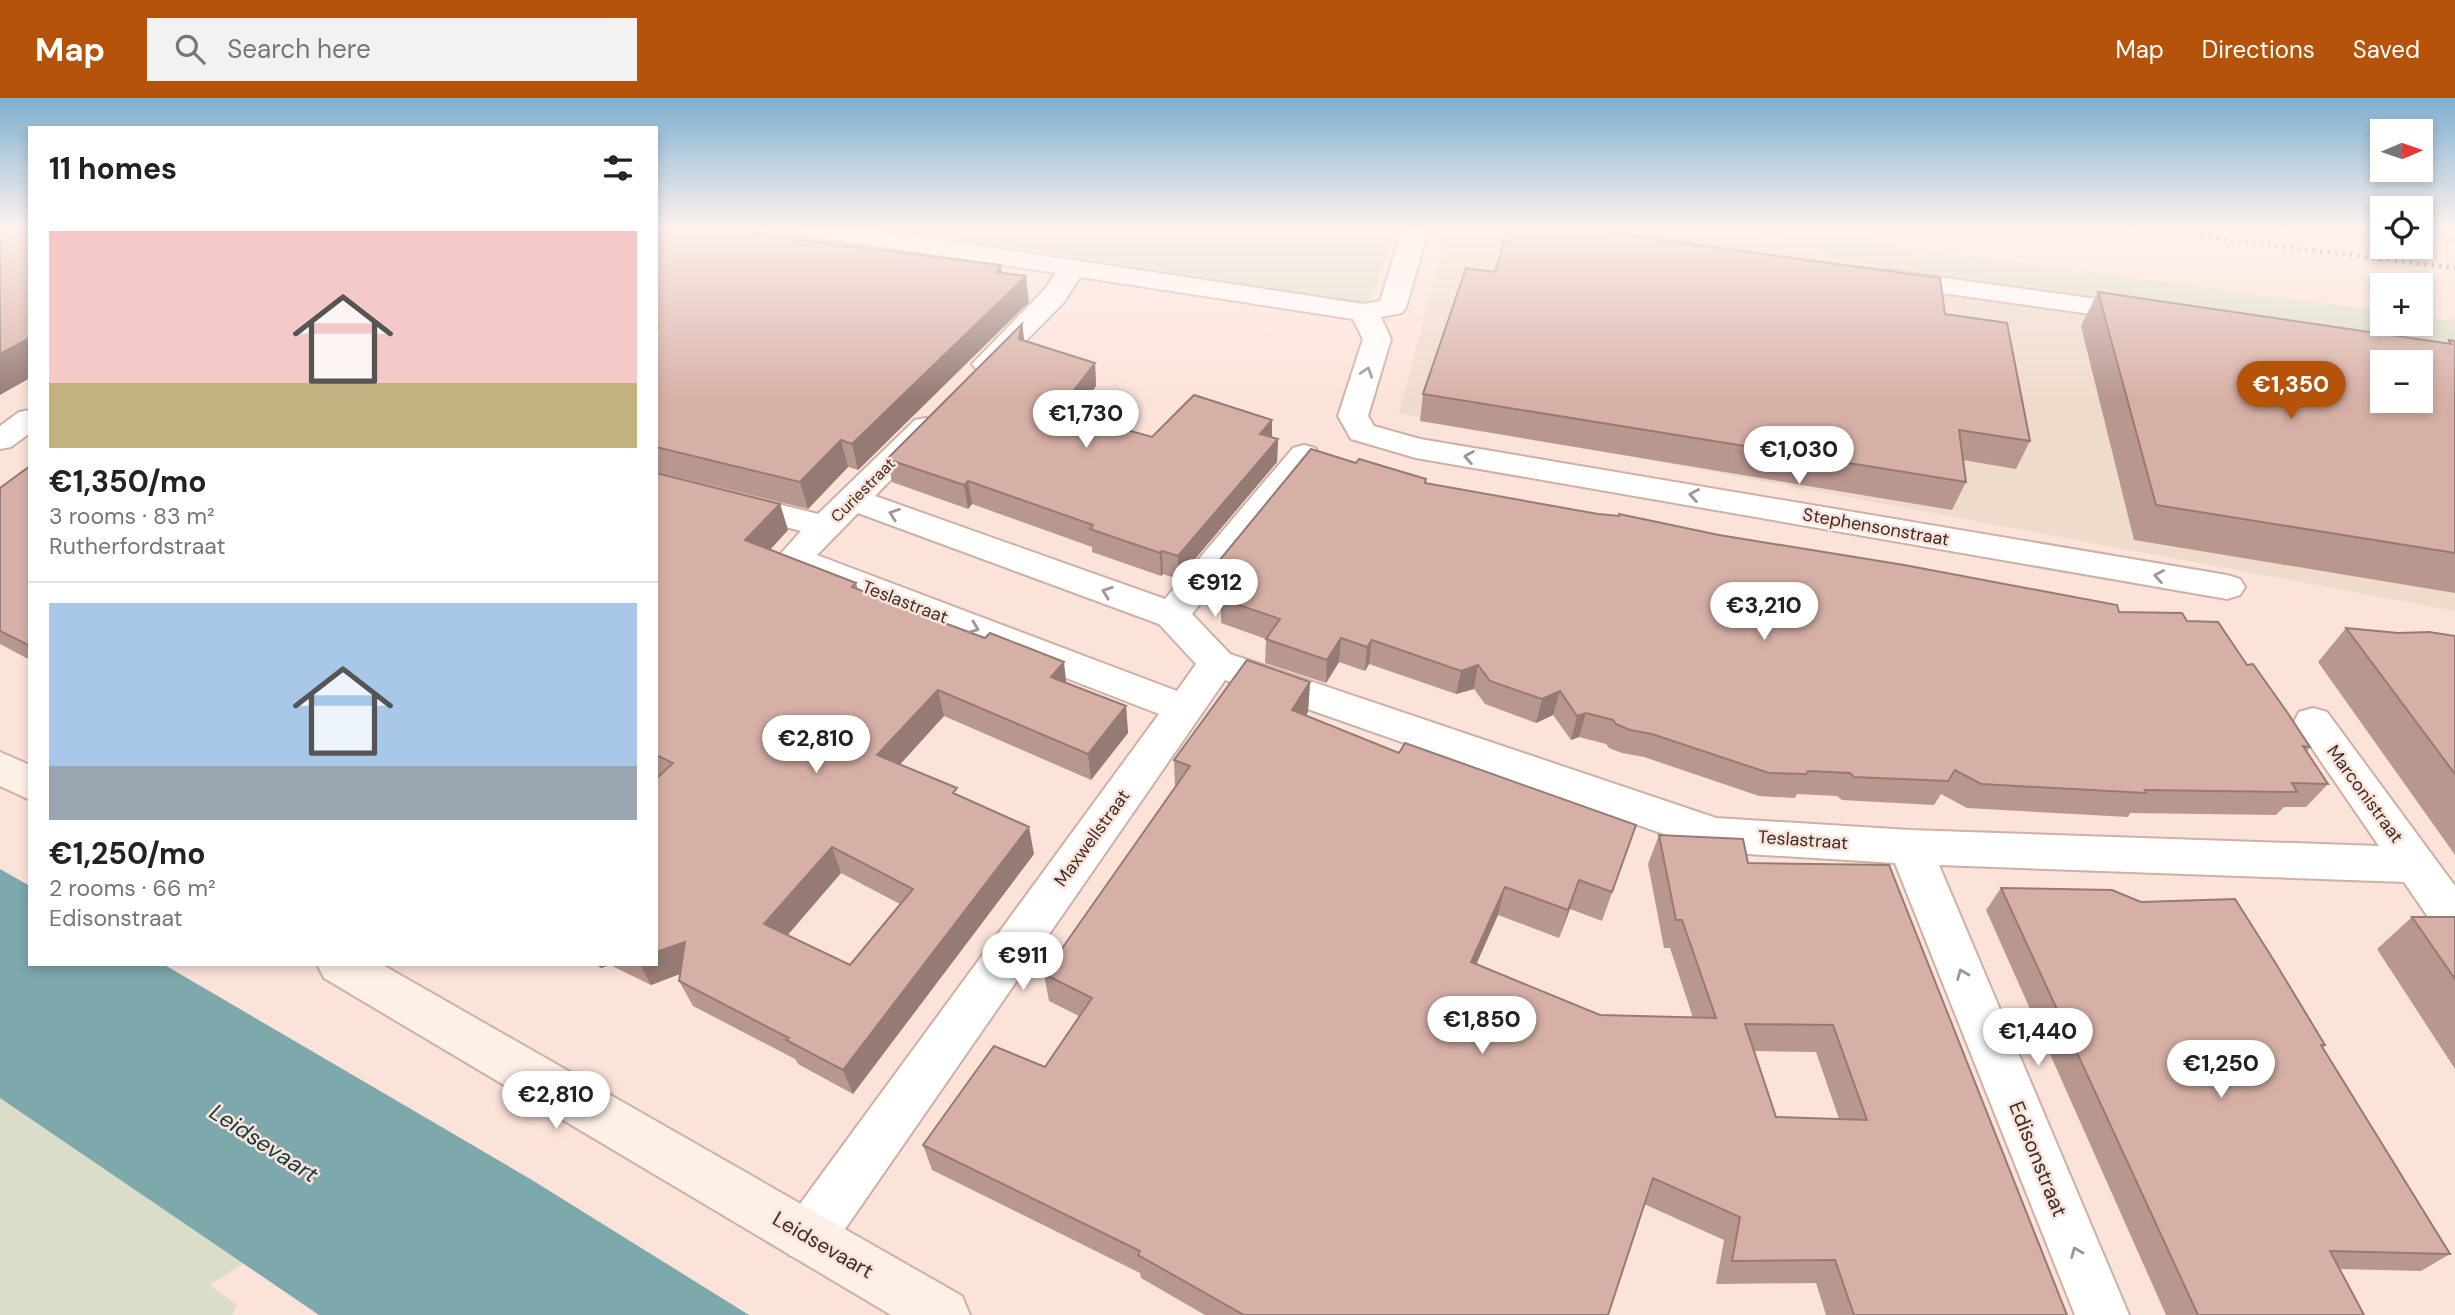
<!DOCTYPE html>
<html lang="en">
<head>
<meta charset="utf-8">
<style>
  body { margin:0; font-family:"DM Sans",sans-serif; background:#f2f2f2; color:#222; height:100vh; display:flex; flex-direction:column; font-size:26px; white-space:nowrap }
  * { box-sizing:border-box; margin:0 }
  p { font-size:23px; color:#767676 }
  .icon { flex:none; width:38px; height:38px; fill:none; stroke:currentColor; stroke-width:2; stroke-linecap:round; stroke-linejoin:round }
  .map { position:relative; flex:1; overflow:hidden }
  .side { position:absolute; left:28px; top:28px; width:630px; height:840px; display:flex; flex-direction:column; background:#fff; border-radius:0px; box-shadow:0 4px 10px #0003 }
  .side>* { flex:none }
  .needle { width:46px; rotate:88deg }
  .controls { position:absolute; left:2370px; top:21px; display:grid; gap:14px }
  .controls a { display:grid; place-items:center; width:63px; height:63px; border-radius:0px; background:#fff; box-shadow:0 4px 10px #0003; font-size:35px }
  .price { position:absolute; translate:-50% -60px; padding:0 16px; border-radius:24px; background:#fff; color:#222; font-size:23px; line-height:46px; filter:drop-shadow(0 2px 4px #0008) }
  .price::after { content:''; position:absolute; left:50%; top:42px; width:21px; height:16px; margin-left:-10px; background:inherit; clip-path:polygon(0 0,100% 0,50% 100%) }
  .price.current { background:#b45309; color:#fff }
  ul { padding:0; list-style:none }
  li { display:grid; align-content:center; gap:14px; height:371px; padding:0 21px }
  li+li { border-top:2px solid #e0e0e0 }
  li span { display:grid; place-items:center; height:217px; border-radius:0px; color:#555 }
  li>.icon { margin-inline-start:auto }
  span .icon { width:126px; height:126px; fill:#fffc; stroke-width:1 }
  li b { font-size:30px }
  h2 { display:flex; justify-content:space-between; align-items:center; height:84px; padding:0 21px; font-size:30px }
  header { display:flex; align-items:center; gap:42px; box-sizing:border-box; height:98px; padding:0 35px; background:#b45309; color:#fff }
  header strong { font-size:33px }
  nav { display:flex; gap:38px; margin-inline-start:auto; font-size:24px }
  .search { width:490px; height:63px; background:#f2f2f2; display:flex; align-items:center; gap:18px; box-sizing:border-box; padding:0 24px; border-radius:0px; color:#767676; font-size:26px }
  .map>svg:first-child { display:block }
  .industrial { fill:#eedbcb; fill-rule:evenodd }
  .green { fill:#daddc8 }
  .water { fill:#7da8ac }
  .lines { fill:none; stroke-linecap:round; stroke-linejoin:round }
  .minor-casing { stroke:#ceb0a4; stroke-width:4 }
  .secondary-casing { stroke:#ceb0a4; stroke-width:4 }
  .minor { fill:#fff; fill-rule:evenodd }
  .secondary { fill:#fdf0e7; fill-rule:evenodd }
  .rail { stroke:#8f7e77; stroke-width:4.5; stroke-dasharray:2.5 5; stroke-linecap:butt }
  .wall { fill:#b8978f; fill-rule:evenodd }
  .shaded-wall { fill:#967b74 }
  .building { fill:#d6b0a6; stroke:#967b74; stroke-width:2; fill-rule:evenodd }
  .oneway { stroke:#9d9794 }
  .labels { text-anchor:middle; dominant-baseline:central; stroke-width:5; stroke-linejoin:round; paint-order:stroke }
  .far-street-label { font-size:16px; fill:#3b2f2a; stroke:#fce3d9 }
  .street-label { font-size:18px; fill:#3b2f2a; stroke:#fce3d9 }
  .near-street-label { font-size:21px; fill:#3b2f2a; stroke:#fce3d9 }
  .near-water-label { font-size:23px; font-style:italic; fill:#123c3f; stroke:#fce3d9 }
</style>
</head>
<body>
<header>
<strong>Map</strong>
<div class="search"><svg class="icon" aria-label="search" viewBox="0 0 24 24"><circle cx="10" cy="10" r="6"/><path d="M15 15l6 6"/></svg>Search here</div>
<nav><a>Map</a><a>Directions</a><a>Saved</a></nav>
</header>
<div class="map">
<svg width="2455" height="1217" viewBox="0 0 2455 1217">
  <rect width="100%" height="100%" fill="#fce3d9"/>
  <path class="industrial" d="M1448,130H1675L2382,221V226H2420L2455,230V513L1399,315ZM2382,264H2420V303H2382Z"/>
  <path class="green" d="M889,130H1396L1370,205Z
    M1689,130H1842L1867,140L1911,151L2382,213V226H2420V218L2455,223V247L1836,162C1797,135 1736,136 1689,130Z
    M2420,130H2455V146L2420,141Z
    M0,1000L244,1165L210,1187L237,1207L232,1217H0Z"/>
  <path class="water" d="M0,771L30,788V866H163L532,1082L749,1217H319L0,1000Z"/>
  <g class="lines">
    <defs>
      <path id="minor" d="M796,130H862L1364,206L1380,203L1403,130H1429L1406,209L1402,215L1381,219L1391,241L1368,318L1374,328L1420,341L2227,477L2240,481L2245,489L2240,497L2227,501L1416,360L1351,341L1338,318L1363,241L1353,221L1080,179L1064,204L997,272L987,275L977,272L972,266L1044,192L1056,175L809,138L800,136Z
        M1888,172L2141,207L2151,209L2155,215L2151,221L2141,223L1878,186L1874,180L1878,174Z
        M30,312V335L11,349L0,351V328L19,314Z
        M926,320L937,322L942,329L875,398L1165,501L1293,350L1304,347L1315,350L1320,357L1315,364L1192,516L1230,556L1716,720L1910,732L2379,748L2294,624L2299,614L2313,610L2327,614L2455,788V840L2439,835L2404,784L1939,767L2129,1217H2075L1895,765L1715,754L1225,582L827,1157L808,1165L789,1157L782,1139L789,1121L1159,616L781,469L776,461L801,433L656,396V376L818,416L915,322ZM858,415L1159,526L1196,566L1177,593L817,457Z"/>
      <path id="secondary" d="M0,654L30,667V702L0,688Z
        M317,866H381L962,1198L970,1217H891L324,880Z"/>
    </defs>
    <use href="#minor" class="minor-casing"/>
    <use href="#secondary" class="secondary-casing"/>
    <use href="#minor" class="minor"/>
    <use href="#secondary" class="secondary"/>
    <path class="rail" d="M2134,130L2455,170"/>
  </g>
  <path class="wall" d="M656,130H758L760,137L1002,175L1029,204L858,372L848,369L808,411L656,374Z
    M1495,174L1945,216L2030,343L2016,371L1963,362L1966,384L1952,412L1420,323L1423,296Z
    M2098,194L2447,245L2449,242L2455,243V495L2134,442L2081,228Z
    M1022,226L1024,243L1095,265L1096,288L1085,303L1086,304L1088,321L1152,339H1272L1278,341L1277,364L1178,481L1163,476L1161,478L1092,454V449L972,406L968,411L892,384L887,361Z
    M1356,365L1426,381V386L1719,437L2119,514L2187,523L2247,567L2310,649L2307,653L2328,686L2306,709H2284L2276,717L2130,715L2128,719L1967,710L1941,696L1934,707L1842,702L1837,698L1797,696L1795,700L1759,698L1644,659L1622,655L1609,650L1606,646L1579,639L1571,642L1553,617L1536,625L1485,606L1474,591L1456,596L1369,566L1365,573L1339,564L1326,585L1265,565L1266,541L1221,525V501L1224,497L1214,493V469Z
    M30,368V562L0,546V390Z
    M656,375L780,406L788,432L770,452L856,485L858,491L1067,585L1126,608L1128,635L1091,682L944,618L900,666L958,697L1034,756L853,996L798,966L795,961L693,908L679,883L680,876L651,887L610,867L601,870L593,866H656L658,679L656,678ZM841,775L900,806L850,867L788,837Z
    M2346,530L2398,535L2455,538V757L2318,564Z
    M1310,584L1308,614L1306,617L1399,655L1636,727L1602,823L1570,811L1559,840L1498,817L1476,866L1600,917L1693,920L1670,850H1664L1648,766L1659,737L1748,765L2067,1217H1826L1816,1185L1716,1186L1724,1142L1644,1106L1608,1217H1205L1141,1180L1140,1175L932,1072L923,1047L1045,969L1079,918L1049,903L1044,876L1175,689L1174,662ZM1754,953L1816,954L1839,1021L1776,1019Z
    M2001,790L2325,947L2323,950L2450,1156L2421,1173L2340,1171L2364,1217H2166L1986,812Z
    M2412,819H2455V971L2377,851Z"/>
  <path class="shaded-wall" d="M758,130L765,155L753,136Z
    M1001,167L1004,192L996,174Z
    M1026,178L1029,204L858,372L852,346Z
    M1022,226L1025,248L1019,241Z
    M30,240V280L0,297V256Z
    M1095,265L1096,288L1070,323L1068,300Z
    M1086,304L1088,327L1077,318Z
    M1272,322V344L1260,336Z
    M1278,341L1277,364L1178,481V458Z
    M841,342L848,369L808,411L800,384Z
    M968,383L972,406L968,411L964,387Z
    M780,406L788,432L754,469L745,442Z
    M1162,453L1163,476L1161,478L1160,455Z
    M1341,540L1339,564L1326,585L1327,562Z
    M1372,542L1369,566L1365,573L1367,549Z
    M1064,564L1067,591L1051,579Z
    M1478,567L1474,591L1456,596L1461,573Z
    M1310,584L1308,614L1290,641L1292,612Z
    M938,592L944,618L885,683L877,657Z
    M1560,593L1553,617L1536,625L1542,601Z
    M1126,608L1128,635L1091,682L1088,656Z
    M1586,615L1579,639L1571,642L1577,618Z
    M1029,729L1034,756L853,996L843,972Z
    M832,749L841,775L775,851L764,826Z
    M1579,782L1570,811L1559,840L1568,812Z
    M1505,789L1498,817L1465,892L1471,864Z
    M685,844L698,869L651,887L640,866H656V854Z
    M599,866H609L610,867L601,870Z"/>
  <path class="building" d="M0,130H30V240L0,256Z
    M656,130H758L753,136L1001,167L996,174L1026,178L852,346L841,342L800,384L656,349Z
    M1508,130H1573L1940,180L1945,216L2007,225L2030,343L1959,332L1966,384L1423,296L1466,170L1495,174Z
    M2098,194L2451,246L2449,242L2455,243V455L2156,407ZM2382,264H2420V303H2382Z
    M1022,226L1019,241L1095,265L1068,300L1086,304L1077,318L1152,339L1194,297L1272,322L1260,336L1278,341L1178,458L1162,453L1160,455L1090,431L1093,427L968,383L964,387L887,361Z
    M1311,351L1356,365L1359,361L1426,381L1425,385L1598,416L1619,418V416L1719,437L1904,467L2117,507L2119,514L2182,515L2187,523L2218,524L2247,567L2253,566L2287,614L2310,649L2303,648L2328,686L2292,685L2297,694L2145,692L2146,695L1981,686L1955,672L1948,683L1854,679L1850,675L1808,673L1806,676L1769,675L1652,636L1630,632L1616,626L1613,622L1586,615L1577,618L1560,593L1542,601L1490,583L1478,567L1461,573L1372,542L1367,549L1341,540L1327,562L1266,541L1280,521L1221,501L1239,477L1214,469Z
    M30,368V548L0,533V390Z
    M656,375L780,406L745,442L856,485L852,489L939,523L985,540L990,535L1064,564L1051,579L1126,608L1088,656L938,592L877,657L957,690L953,695L1029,729L843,972L786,942L789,940L679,883L685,844L656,854V681L673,665L656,657ZM832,749L913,791L850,867L764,826Z
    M2346,530L2398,535L2429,534L2455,538V676Z
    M1247,562L1310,584L1292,612L1399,655L1405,645L1636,727L1612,794L1579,782L1568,812L1505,789L1471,864L1600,917L1716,920L1682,822H1676L1659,737L1743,741L1748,765L1889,767L2067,1217H1854L1835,1162L1732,1163L1740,1119L1653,1080L1608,1217H1244L1138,1157L1140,1153L923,1047L994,948L1045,969L1092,900L1044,876L1190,668L1174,662ZM1745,926L1833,927L1867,1022L1776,1019Z
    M2001,790L2112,792L2141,804L2235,801L2273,861L2325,947H2321L2450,1156L2330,1153L2364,1217H2198Z
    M2412,819H2455V881Z"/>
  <defs><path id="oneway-chevron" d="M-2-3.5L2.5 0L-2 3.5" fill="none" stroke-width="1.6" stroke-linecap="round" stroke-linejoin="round" transform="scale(1.75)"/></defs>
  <g class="oneway">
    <use href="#oneway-chevron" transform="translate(1367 274) rotate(-72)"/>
    <use href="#oneway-chevron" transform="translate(1469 359) rotate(-170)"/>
    <use href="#oneway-chevron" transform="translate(1694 397) rotate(-170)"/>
    <use href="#oneway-chevron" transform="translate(894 416) rotate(-160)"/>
    <use href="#oneway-chevron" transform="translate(2159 478) rotate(-170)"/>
    <use href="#oneway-chevron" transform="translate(1107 494) rotate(-160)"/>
    <use href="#oneway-chevron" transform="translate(974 530) rotate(21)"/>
    <use href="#oneway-chevron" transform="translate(1962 876) rotate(-112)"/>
    <use href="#oneway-chevron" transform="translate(2076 1154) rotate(-112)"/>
  </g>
  <linearGradient id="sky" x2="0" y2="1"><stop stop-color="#7dafd0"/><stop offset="0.43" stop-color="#fef2ee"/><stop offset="1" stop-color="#fef2ee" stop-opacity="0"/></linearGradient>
  <rect width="2455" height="301" fill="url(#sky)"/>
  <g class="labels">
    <g class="far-street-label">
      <text transform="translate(863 392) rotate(-45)">Curiestraat</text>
    </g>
    <g class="street-label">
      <text transform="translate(1876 429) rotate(10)">Stephensonstraat</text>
      <text transform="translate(905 504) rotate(21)">Teslastraat</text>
      <text transform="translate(2365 696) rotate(54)">Marconistraat</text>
      <text transform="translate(1092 740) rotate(-54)">Maxwellstraat</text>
      <text transform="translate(1803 742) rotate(4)">Teslastraat</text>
    </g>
    <g class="near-street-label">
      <text transform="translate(2038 1061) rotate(68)">Edisonstraat</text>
      <text transform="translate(823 1147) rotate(30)">Leidsevaart</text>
    </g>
    <g class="near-water-label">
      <text transform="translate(264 1045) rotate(33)">Leidsevaart</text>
    </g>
  </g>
</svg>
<div class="controls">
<a><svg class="needle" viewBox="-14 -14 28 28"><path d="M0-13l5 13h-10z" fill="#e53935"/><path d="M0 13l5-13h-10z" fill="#767676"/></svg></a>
<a><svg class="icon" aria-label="locate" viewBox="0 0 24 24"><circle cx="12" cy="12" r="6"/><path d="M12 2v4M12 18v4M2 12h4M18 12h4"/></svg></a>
<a>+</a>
<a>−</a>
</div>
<b class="price current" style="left:2291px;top:323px">€1,350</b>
<b class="price" style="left:1086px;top:352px">€1,730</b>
<b class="price" style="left:1799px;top:388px">€1,030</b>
<b class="price" style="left:1215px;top:521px">€912</b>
<b class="price" style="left:1764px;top:544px">€3,210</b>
<b class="price" style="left:816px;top:677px">€2,810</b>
<b class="price" style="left:1023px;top:894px">€911</b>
<b class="price" style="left:1482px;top:958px">€1,850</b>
<b class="price" style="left:2038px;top:970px">€1,440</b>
<b class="price" style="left:2221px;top:1002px">€1,250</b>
<b class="price" style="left:556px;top:1033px">€2,810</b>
<section class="side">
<h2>11 homes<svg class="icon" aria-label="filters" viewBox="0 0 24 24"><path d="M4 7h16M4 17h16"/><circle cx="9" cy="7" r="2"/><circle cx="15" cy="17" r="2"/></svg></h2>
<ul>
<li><span style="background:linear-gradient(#f6c9c9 70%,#c2b280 0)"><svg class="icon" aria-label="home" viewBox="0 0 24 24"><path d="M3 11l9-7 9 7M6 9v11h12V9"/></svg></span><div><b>€1,350/mo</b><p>3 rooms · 83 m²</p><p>Rutherfordstraat</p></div></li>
<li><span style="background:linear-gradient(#a9c7e8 75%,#9aa5b1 0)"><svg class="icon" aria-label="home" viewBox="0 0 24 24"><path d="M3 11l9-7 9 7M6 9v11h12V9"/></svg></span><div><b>€1,250/mo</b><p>2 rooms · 66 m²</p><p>Edisonstraat</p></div></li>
</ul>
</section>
</div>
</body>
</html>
